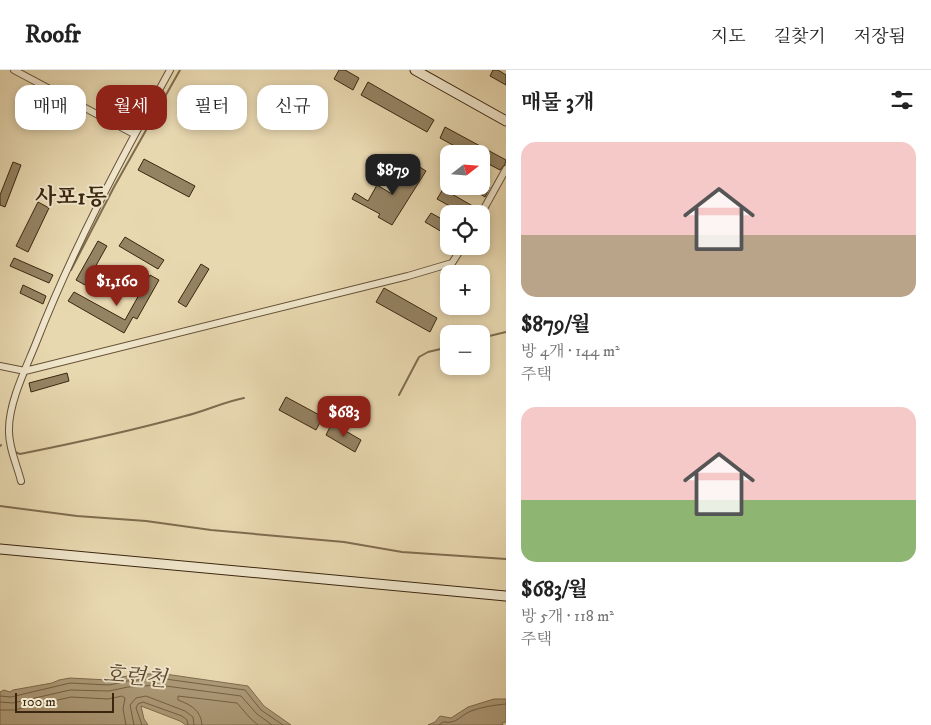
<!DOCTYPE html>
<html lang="ko">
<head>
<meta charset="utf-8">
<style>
  body { margin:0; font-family:"IM FELL DW Pica","Noto Serif KR",serif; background:#f2f2f2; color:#222; height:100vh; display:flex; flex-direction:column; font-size:19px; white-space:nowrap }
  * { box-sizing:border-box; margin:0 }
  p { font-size:16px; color:#767676 }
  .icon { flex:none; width:28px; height:28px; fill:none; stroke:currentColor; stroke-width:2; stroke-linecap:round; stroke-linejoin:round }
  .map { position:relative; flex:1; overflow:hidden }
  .sheet { display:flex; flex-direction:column; background:#fff; width:425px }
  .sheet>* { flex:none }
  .guide { position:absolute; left:15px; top:15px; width:415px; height:45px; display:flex; gap:10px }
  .needle { width:32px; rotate:73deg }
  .tools { position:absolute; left:440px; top:75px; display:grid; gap:10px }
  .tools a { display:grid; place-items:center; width:50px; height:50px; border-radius:10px; background:#fff; box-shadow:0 2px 8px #0003; font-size:25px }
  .scale { position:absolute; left:15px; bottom:12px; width:99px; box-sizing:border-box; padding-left:5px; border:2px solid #3a260f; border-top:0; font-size:14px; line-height:18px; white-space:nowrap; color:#3a260f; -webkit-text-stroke:4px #f0e6cc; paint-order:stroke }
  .price { position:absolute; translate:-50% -42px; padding:0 11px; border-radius:10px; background:#8f2418; color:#fff; font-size:16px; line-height:32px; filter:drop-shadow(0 1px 2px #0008) }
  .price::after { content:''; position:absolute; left:50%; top:30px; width:15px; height:11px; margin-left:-8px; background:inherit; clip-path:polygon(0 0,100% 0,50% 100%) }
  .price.active { background:#222; color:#fff }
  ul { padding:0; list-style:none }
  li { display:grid; align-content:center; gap:10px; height:265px; padding:0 15px }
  li span { display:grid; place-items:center; height:155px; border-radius:15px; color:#555 }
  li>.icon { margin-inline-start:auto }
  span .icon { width:90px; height:90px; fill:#fffc; stroke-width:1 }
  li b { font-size:21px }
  h2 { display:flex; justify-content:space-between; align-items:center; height:60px; padding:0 15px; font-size:21px }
  .pill { padding:0 18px; border-radius:15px; background:#fff; box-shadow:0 2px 8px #0003; font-size:18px; line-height:45px }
  .pill.active { background:#8f2418; color:#fff }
  header { display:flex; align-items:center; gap:30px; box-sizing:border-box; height:70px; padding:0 25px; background:#fff; border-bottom:1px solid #e0e0e0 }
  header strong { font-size:24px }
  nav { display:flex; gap:28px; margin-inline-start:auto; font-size:18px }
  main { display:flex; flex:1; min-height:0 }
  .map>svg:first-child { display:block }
  .water { fill:#ad9b79; stroke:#7f6c4f }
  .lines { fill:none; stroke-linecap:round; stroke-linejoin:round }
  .shore { stroke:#746044; stroke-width:1 }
  .stream { stroke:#7f6c4f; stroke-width:2 }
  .building { fill:#948363; stroke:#3a260f }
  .street-casing { stroke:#665237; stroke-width:8 }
  .secondary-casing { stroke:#3a260f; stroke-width:11 }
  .street { stroke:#f0e6cc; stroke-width:6 }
  .secondary { stroke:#f0e6cc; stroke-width:9 }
  .labels { text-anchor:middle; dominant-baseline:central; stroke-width:4; stroke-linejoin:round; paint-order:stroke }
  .neighbourhood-label { font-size:22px; font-weight:bold; fill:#3a260f; stroke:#f0e6cc }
  .water-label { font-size:22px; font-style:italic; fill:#5c492f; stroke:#f0e6cc }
</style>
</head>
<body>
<header>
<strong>Roofr</strong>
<nav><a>지도</a><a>길찾기</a><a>저장됨</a></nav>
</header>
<main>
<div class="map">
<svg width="506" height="655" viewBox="0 0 506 655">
  <rect width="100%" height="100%" fill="#e8d8b0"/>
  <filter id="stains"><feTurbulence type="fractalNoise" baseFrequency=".004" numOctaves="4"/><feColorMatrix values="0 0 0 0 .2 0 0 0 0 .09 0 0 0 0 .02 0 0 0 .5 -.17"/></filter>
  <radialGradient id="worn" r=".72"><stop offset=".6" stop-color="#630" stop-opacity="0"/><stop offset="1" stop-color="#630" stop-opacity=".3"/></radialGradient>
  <path class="water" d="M158,603L248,616L264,636L291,655H186L180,651L141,636L144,649L148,655H0V622L4,620L10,622L13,620L52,613L59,610L70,608L108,610L127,606Z
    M494,629H506V652L502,653L503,655H428L435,652L440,646L451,648L468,637Z"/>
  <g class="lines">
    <path class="shore" d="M0,626L11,627L70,613L109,615L127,611L158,608L245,620L261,640L283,655
      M0,632L13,633L70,620L109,621L128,617L158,615L241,626L257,644L272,655
      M0,640H14L71,627L108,629L122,626L125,628L123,639L126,655
      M134,655L130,635L136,628L146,626L185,641L193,647L194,655
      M142,655L136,638L138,634L143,632L182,646L187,650L188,655
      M202,655C201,640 191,635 178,630V626L237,633L250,648L258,655
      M439,655L443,652C458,654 459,646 471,641C482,637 494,635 506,634"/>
    <path class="stream" d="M71,200L114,117L180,0
      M481,268L506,262
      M399,325L419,287L428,282L449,277
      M0,376L1,375
      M15,382L20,384C75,373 131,361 185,346C206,341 223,332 244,328
      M0,436L77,446L146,451L211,460L344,472L402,482L506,489"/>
  </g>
  <path class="building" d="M339,0H345L359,8L353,20L334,9Z
    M493,0H498L506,5V15L490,6Z
    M368,12L434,50L427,62L361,25Z
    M445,57L506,90L505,94L500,100L481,90V84H469L440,68Z
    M144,89L195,116L189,127L138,100Z
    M13,92L21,95L5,137L0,135V125Z
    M412,92L426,101L392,155L378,147L380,144L352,129L355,123L368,131L377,115L392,124Z
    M481,112L490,117L485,127L467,116H481Z
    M443,119L478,139L476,144H464L437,129Z
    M38,132L49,138L28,182L16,176Z
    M431,143L449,153V166L425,152Z
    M125,167L164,190L158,199L119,176Z
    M98,171L107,176L85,215L76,210Z
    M14,188L53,205L49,213L10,196Z
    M201,194L209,199L186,237L178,232Z
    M150,205L159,210L137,249L133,247L124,263L68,231L74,222L125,250Z
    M23,215L46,226L43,234L20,223Z
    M384,218L437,248L430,262L376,232Z
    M67,303L69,311L31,322L29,313Z
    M286,327L323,347L316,360L279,340Z
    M332,353L361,370L355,382L326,365Z"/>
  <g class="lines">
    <defs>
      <path id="street" d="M14,0L134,64
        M481,144L506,99
        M0,296L25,301L408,206L452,193L463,176
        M21,411C17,395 8,376 9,359C9,332 26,298 36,273C73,178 121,89 170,0"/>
      <path id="secondary" d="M415,0L506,51
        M0,479L506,526"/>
    </defs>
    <use href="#street" class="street-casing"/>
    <use href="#secondary" class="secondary-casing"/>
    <use href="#street" class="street"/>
    <use href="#secondary" class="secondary"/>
  </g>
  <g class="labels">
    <g class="neighbourhood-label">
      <text x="71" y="127">사포1동</text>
    </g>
    <g class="water-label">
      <text transform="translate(135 607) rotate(5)">호련천</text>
    </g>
  </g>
  <rect width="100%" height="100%" filter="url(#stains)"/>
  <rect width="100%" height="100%" fill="url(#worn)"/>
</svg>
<div class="tools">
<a><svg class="needle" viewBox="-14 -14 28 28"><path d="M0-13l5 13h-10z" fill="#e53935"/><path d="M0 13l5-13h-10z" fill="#767676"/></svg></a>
<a><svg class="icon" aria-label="locate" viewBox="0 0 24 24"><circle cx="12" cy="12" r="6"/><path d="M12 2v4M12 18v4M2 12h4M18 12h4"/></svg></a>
<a>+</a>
<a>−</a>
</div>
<div class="scale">100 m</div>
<b class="price active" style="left:393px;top:126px">$879</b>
<b class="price" style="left:117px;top:237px">$1,160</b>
<b class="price" style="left:344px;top:368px">$683</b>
<div class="guide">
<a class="pill">매매</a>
<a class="pill active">월세</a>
<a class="pill">필터</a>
<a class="pill">신규</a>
</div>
</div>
<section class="sheet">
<h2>매물 3개<svg class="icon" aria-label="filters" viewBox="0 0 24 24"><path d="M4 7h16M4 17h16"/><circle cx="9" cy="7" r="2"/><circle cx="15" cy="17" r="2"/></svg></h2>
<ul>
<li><span style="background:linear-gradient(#f6c9c9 60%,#b9a48a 0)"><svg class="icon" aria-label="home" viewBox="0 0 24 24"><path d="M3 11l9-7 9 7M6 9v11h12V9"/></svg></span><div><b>$879/월</b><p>방 4개 · 144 m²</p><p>주택</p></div></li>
<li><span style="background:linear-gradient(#f6c9c9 60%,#8fb573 0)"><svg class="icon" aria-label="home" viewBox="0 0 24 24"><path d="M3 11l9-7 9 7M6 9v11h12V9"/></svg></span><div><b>$683/월</b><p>방 5개 · 118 m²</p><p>주택</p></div></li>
</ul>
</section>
</main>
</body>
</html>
